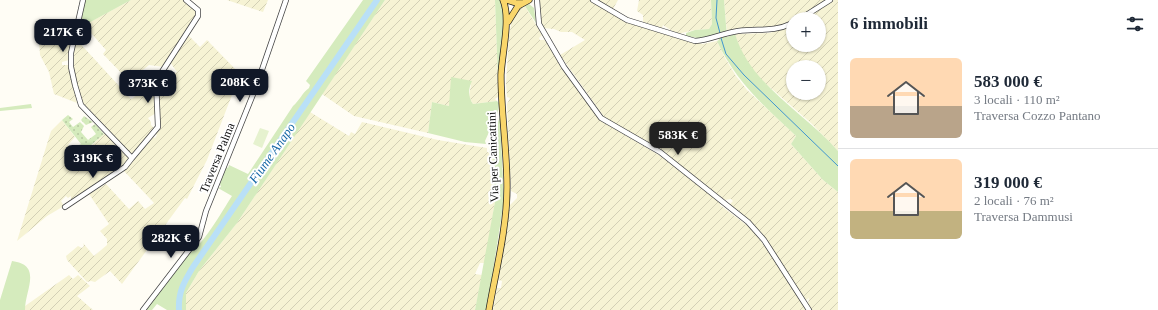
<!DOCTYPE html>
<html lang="it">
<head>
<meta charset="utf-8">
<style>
  body { margin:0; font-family:Georgia,serif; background:#f6f6f7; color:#1f2937; height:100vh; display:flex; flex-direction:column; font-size:15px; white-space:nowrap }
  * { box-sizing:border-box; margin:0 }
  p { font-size:13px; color:#747a83 }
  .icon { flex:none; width:22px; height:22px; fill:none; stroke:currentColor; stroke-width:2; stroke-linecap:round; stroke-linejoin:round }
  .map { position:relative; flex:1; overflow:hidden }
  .sheet { display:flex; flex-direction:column; background:#fff; width:320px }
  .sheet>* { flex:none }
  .fabs { position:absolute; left:786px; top:12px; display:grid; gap:8px }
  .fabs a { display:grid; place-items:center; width:40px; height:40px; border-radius:50%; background:#fff; box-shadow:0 1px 3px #0004; font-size:20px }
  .price { position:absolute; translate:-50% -34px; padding:0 9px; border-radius:8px; background:#111827; color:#fff; font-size:13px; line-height:26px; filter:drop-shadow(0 1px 2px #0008) }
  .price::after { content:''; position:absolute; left:50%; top:24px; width:12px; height:9px; margin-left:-6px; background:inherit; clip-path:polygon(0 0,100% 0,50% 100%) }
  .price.on { background:#222; color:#fff }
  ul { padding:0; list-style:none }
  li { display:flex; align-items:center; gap:12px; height:100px; padding:0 12px }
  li+li { border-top:1px solid #e0e1e3 }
  li span { display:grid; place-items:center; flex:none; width:112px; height:80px; border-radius:6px; color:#555 }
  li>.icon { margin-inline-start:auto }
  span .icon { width:48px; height:48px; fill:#fffc; stroke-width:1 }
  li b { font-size:17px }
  h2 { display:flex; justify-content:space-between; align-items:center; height:48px; padding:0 12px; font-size:17px }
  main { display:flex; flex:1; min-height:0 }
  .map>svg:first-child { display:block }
  .farmland { fill:url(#farmland-furrows); fill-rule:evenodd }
  .grass { fill:#d5ebbd }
  .garden { fill:url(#garden-dots) }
  .pitch { fill:#e6f2cf }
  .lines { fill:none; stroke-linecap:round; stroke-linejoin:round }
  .stream { stroke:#3f96cf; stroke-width:1 }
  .river { stroke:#b9e0f7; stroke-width:6 }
  .minor-casing { stroke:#444; stroke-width:6 }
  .major-casing { stroke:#222; stroke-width:7 }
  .minor { stroke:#fff; stroke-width:4.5 }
  .major { stroke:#f9d66b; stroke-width:5.5 }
  .labels { text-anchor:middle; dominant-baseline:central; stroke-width:4; stroke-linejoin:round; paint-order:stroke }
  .street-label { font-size:12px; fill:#111; stroke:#fff }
  .water-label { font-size:13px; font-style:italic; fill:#1768a6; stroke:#fff }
</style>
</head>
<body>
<main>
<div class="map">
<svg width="838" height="310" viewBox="0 0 838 310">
  <defs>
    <pattern id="farmland-furrows" width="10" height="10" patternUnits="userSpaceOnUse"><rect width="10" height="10" fill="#f6f3d4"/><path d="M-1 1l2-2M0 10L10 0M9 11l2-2" fill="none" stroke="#d2cfb5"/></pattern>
    <pattern id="garden-dots" width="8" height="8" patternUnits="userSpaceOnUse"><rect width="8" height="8" fill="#d5ebbd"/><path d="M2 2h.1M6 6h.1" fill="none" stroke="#b6c8a1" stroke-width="1.8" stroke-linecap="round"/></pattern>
  </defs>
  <rect width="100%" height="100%" fill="#fffdf5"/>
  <path class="farmland" d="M131,0H184L196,11L198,14L164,67L149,65L129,81L103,54L106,50L90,32V22Z
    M227,0H268L263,12Z
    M385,0H495L498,81V97L495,99L497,101L473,104L469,97L471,84L449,106L432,102L428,133L354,116L322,94Z
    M539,0H590L602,7L679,39L703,44L717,41L725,58L736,76L747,90L796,136L791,144L823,180L838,192V310H811L808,304L809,298L806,300L760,231L730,204L733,201L731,199L725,200L662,151L605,118L560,55L585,40L572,32H561L554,29L543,28L541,23Z
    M597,0H618L613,9Z
    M639,0H711L712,24L709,29L695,30L677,34L663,25L662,28L643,22V15L637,11Z
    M724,0H827L783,26L727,33Z
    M834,0H838V151L812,124L765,83L750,67L740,51L735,34L769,33L793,26V45H819V19H805ZM793,67H819V93H793Z
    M525,6L542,35L539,38L540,40H545L562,68L601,121L659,155L721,203L720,205L753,230L786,277L806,310H493L497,288H501L502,281L498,280L510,205L517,198V194L511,191L507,104L510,98L507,97L506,83L509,36L512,19L516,11Z
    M43,25L73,39L69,60L62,62V65H69L77,103L54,94L49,72L40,55L39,40Z
    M188,35L200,47L207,40L240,74L207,160L187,199L185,198L122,284L110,271L95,282L91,281L87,282L67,260L66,256L78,246L82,248L84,246L83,243L94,256L107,245V239L100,231L109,224L89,194L106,184L129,209L138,201L145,209L154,203L124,171L153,137L155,138L157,135L155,134L160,127L156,84L164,70L170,77L177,72L170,62L183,43L186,41L185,39Z
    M76,39L131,99L149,88L151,91L153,89L156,113L148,118L151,122V125L155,129L133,156L82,102L73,69V50Z
    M310,112L349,136L351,132L355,134L362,122L438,140L487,148V152L493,154L495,202L485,263H480L475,274L482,275L475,310H186V293L199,271L237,223Z
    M62,120L75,137L68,145L79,159L91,149L90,147L106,132L130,160L117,171H114V173L71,203V196L68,198L66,196L61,201L64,206L47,216L17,241L51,131Z
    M69,275L73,279L78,275L90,286L77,296L93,310H25V306Z"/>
  <path class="grass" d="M85,0H131L83,26L80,25Z
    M363,0H385L237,223L199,271L186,293V310H167L157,304L152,310H145L186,255C202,248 222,211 232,196L218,188L221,187L220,184L226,167L228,168L229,165L248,174L293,106C300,100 302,93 309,88L310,85L306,81Z
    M495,0H502C506,26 500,54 498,81Z
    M711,0H724L727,37L735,34C751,86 804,112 838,151V192L823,180L791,144L796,136C765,107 735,81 717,41L719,40L717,36L703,39L686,36V33L695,30L709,29L712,24Z
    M529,4L534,8L536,23L525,6Z
    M451,77L472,81C468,89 468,97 473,104L497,101L499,103L498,112L485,141L486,144L465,142L428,133L432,102L449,106Z
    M31,104L32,108L0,111V108Z
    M500,117L504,200L487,310H475L495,202L493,154L489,152L491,138Z
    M12,261C43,265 25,290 25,310H0V300Z"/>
  <path class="garden" d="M68,115L73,119L69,122L73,127L80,122L84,126L81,132L88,140L96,134L91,127L95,124L104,134L83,152L85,154L79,160L71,149L81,144L62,120Z
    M84,116L93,122L86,125L81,120Z"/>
  <path class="pitch" d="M260,128L269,131L262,148L253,144Z"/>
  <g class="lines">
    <path class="stream" d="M717,0L716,18L720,33
      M721,38L726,54L744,75L838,166"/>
    <path class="river" d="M179,310C178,292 184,282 193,267L377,0"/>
    <defs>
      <path id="minor" d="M83,0L71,53V67L75,85L81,105L132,158L158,127L156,81L198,16V10L186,0
        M537,0L539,24L564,67L601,118L660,152L748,222L764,240L809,310
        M593,0L627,20L695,41C710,40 723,33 738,31C760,28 771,33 793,23
        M800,19L830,0
        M65,207L125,167L132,158
        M143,310L199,237L206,211L256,87L286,0"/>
      <path id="major" d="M507,0L516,3H522
        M508,22L518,6L529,0
        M489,310C496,270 507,228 507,187C507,150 501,112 501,75C502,53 511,19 503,0"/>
    </defs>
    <use href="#minor" class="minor-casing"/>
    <use href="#major" class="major-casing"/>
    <use href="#minor" class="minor"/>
    <use href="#major" class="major"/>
  </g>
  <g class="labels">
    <g class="street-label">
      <text transform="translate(493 157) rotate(-92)">Via per Canicattini</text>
      <text transform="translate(217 158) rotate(-68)">Traversa Palma</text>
    </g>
    <g class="water-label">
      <text transform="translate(272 153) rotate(-55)">Fiume Anapo</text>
    </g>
  </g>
</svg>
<div class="fabs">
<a>+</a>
<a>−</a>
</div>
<b class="price" style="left:63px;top:53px">217K €</b>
<b class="price" style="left:240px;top:103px">208K €</b>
<b class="price" style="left:148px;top:104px">373K €</b>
<b class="price on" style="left:678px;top:156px">583K €</b>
<b class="price" style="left:93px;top:179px">319K €</b>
<b class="price" style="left:171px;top:259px">282K €</b>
</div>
<section class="sheet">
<h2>6 immobili<svg class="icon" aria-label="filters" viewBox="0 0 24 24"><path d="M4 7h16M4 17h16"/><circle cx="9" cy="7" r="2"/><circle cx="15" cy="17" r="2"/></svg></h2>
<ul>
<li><span style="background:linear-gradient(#ffd9b3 60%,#b9a48a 0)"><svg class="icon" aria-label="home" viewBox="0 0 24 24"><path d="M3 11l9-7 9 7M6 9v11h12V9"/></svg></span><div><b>583 000 €</b><p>3 locali · 110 m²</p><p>Traversa Cozzo Pantano</p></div></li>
<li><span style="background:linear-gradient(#ffd9b3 65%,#c2b280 0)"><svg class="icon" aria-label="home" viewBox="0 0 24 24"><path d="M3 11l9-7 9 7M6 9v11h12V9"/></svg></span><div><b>319 000 €</b><p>2 locali · 76 m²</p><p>Traversa Dammusi</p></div></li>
</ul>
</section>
</main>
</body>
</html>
